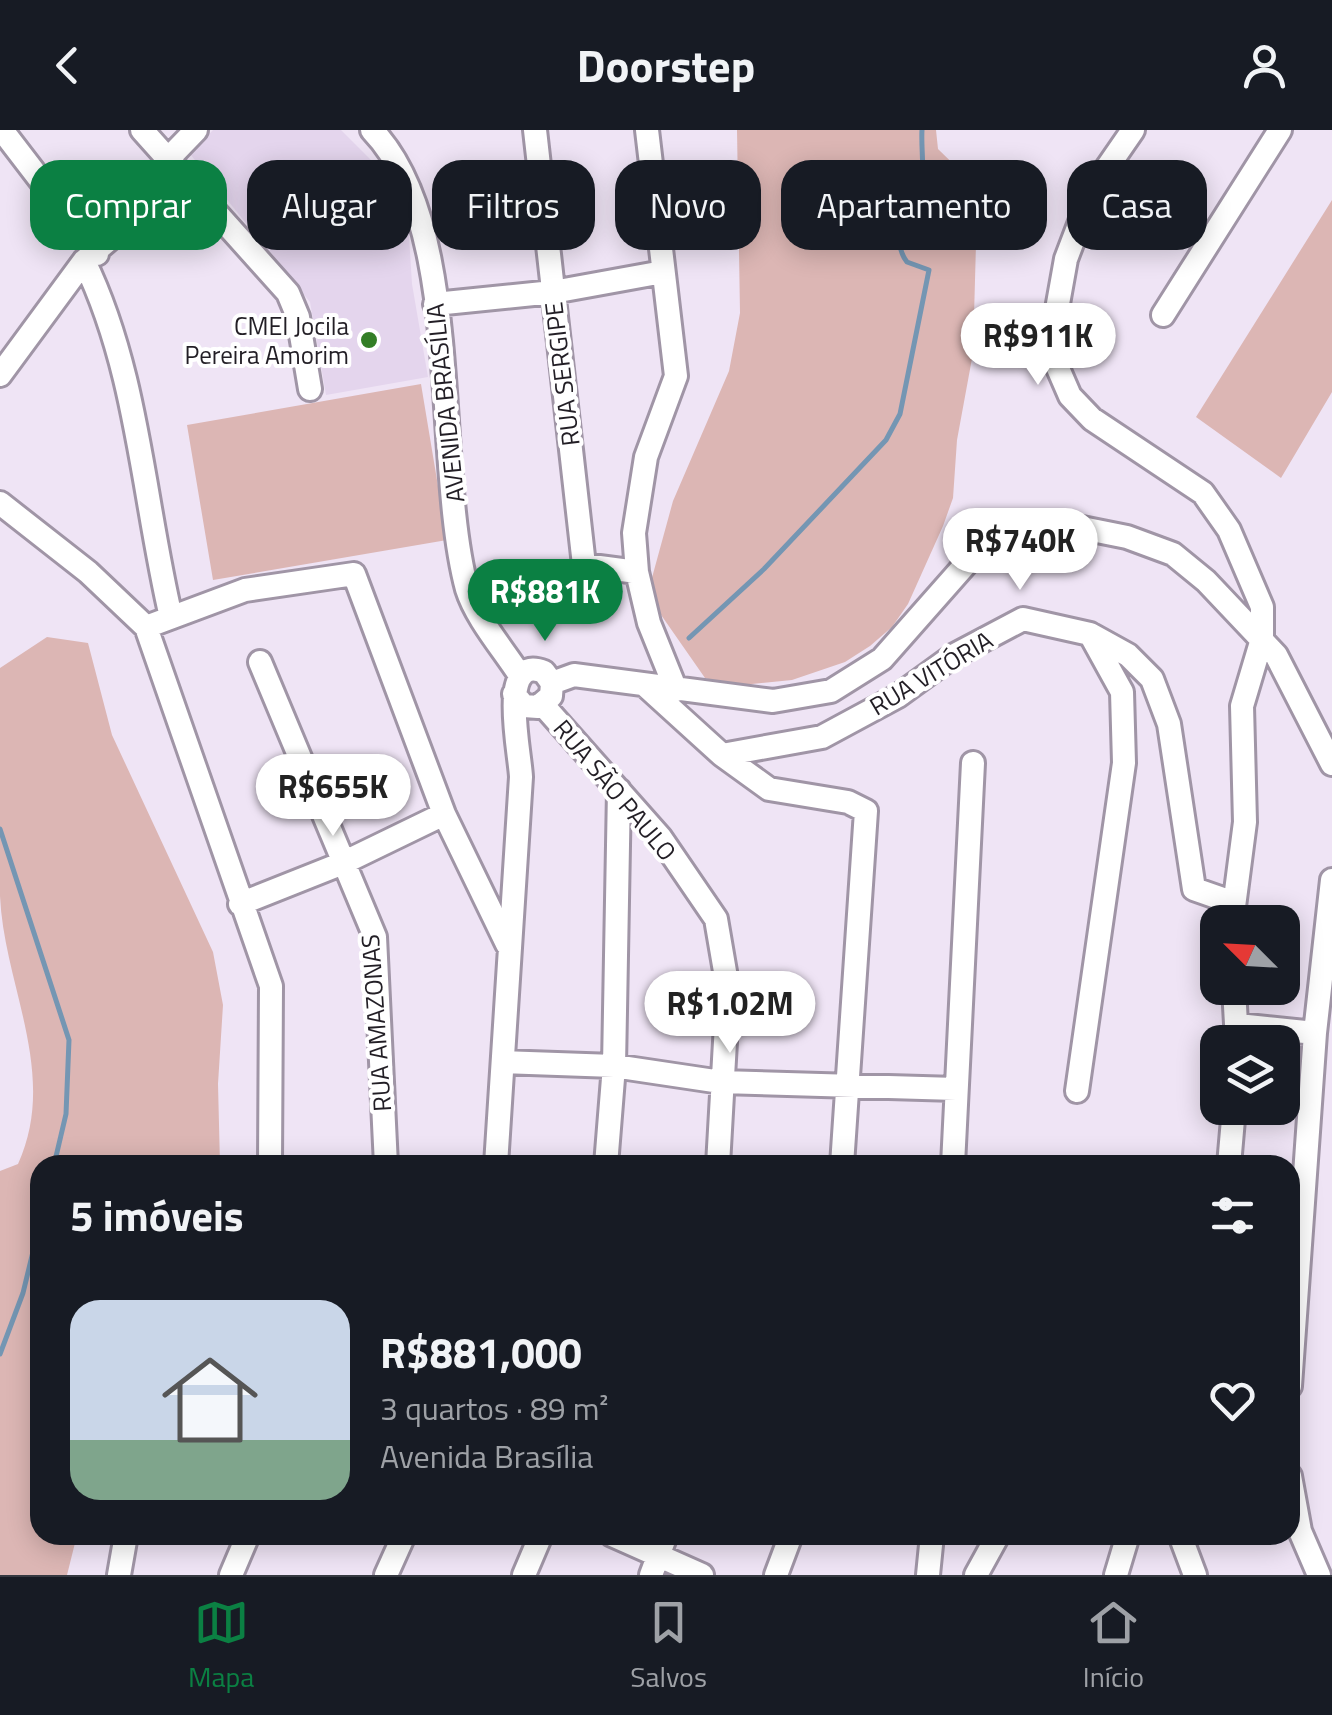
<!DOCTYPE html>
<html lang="pt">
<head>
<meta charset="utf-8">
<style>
  body { margin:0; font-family:"Titillium Web",sans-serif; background:#242831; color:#f1f3f6; height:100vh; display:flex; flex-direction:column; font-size:38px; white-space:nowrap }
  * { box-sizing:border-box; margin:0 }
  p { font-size:32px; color:#9ea1a6 }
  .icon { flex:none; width:55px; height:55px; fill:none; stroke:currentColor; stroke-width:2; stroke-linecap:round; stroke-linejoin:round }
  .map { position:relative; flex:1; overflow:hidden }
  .side { position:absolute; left:30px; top:1025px; width:1270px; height:390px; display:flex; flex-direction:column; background:#171b24; border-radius:30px; box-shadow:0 5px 25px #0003 }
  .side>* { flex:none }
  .hud { position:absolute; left:30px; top:30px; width:1272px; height:90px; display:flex; gap:20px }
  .needle { width:65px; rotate:294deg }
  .buttons { position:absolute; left:1200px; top:775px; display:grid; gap:20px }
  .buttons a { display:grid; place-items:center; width:100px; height:100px; border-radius:20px; background:#171b24; box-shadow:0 5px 25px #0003; font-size:50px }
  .price { position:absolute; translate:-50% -85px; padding:0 22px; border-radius:35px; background:#fff; color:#222; font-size:32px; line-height:65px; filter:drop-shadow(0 2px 5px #0008) }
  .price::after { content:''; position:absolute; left:50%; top:60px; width:30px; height:22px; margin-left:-15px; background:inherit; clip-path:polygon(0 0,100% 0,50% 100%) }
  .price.selected { background:#0b8043; color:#fff }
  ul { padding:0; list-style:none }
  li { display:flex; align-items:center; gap:30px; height:250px; padding:0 40px }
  li span { display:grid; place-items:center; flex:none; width:280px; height:200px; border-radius:30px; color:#555 }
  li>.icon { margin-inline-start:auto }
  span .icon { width:120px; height:120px; fill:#fffc; stroke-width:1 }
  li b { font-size:42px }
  h2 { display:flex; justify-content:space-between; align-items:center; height:120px; padding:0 40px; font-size:42px }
  .chip { padding:0 35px; border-radius:30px; background:#171b24; box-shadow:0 5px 25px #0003; font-size:35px; line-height:90px }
  .chip.selected { background:#0b8043; color:#fff }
  header { display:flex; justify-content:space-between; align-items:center; height:130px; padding:0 40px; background:#171b24; font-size:45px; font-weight:700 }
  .dock { display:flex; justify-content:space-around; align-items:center; height:140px; border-top:2px solid #363941; background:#171b24; font-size:28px; color:#9ea1a6 }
  .dock a { display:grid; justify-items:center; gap:5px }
  .dock .selected { color:#0b8043 }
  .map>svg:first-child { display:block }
  .built { fill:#e4d5ed }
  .green { fill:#dcb6b4 }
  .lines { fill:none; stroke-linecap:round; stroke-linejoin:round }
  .stream { stroke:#7496b3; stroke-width:5 }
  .minor-casing { stroke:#a095a6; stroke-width:28 }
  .minor { stroke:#fff; stroke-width:22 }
  .poi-dot { fill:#337e26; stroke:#fff; stroke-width:4 }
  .labels { text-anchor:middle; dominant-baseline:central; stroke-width:8; stroke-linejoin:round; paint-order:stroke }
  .poi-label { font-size:25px; fill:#221e25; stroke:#fff; text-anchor:end }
  .street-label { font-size:25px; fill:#221e25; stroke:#fff }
</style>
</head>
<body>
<header><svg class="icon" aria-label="back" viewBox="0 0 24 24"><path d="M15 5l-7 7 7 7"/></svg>Doorstep<svg class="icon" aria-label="person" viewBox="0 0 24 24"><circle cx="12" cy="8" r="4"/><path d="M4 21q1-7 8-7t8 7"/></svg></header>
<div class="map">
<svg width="1332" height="1445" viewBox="0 0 1332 1445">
  <rect width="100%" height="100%" fill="#efe4f5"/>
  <path class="built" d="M213,0H341L372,31L408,90L412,154L428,247L326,265L310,172L190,24Z"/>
  <path class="green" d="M737,0H936L938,19L977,57L983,86L976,114L973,223L957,310L953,368L943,396L908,474L892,497L870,516L845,532L792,550L733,556L705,548L659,482L650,455L673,371L729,241L740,183Z
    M1332,70V262L1281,348L1196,287Z
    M421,254L447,410L213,450L187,295Z
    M47,507L88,513L112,605L213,822L223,875L218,954L220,1035H40V1405H77L67,1445H0V1041L18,1034C59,944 4,856 0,766C0,690 0,613 0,538Z"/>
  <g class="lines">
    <path class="stream" d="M689,508L764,439L886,310L900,284L929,140L907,132C886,105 917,76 922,48C924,37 921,15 922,0
      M0,699L69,910L66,984L54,1035
      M0,1224L23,1163L40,1093"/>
    <defs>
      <path id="minor" d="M2,0L97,124
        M142,0L288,163L298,187L310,259
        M372,0C465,96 433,333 467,459C476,488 503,519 519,544
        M535,0L584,435L637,442
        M647,0L676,246L646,327L634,403L637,442L649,493L676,560
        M1133,0L1093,58L1066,129L1054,196L1057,236L1070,266L1092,289L1203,363L1229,400L1262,477V509L1242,576L1245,692L1232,792
        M168,29L196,0
        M84,131C138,242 143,368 171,487
        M435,174L553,162L663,142
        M1163,185L1280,0
        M0,245L84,131L182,47
        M0,373L88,442L146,497L271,856L270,1035
        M146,497L245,460L354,444L444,684L507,814
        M260,532L375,807L386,1035
        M552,553L574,545L773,571L831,561L882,529L972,427L996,411L1031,398L1072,396L1127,407L1173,424L1206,451L1276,525L1332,634
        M646,556L722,625L822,607L898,566L953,526L1023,489L1090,504L1128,525L1152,549L1169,594L1194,759L1234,773
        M543,575L660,707L716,789L728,859L718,1035
        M722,625L769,659L848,672L866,681L842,1035
        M240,774L343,733L444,684
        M1234,858L1237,912
        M1238,895L1315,903
        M504,932L614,936L721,952L956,959
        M1077,961L1124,633L1122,562L1090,504
        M496,1035L521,647C520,621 497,523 544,542L552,553L551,566L538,577L524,576L514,564
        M606,1035L614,936L619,660
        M953,1035L973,633
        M1229,1035L1234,978
        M1290,1256L1315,903L1332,750
        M1290,1346L1300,1401L1319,1445
        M612,1405L702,1445
        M1180,1405L1195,1445
        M119,1445L126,1405
        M231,1445L248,1405
        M386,1445L404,1405
        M524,1445L541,1405
        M651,1445L666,1405
        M776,1445L791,1405
        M928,1445L932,1405
        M976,1445L998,1405
        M1116,1445L1128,1405"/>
    </defs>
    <use href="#minor" class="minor-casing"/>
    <use href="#minor" class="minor"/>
  </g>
  <circle class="poi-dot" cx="369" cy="210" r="10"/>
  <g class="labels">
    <g class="poi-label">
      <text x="349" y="196">CMEI Jocila<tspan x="349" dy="29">Pereira Amorim</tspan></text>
    </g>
    <g class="street-label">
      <text transform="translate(562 244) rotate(-97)">RUA SERGIPE</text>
      <text transform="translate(445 273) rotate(-96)">AVENIDA BRASÍLIA</text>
      <text transform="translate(931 543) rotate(-31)">RUA VITÓRIA</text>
      <text transform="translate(615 660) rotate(50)">RUA SÃO PAULO</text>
      <text transform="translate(376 893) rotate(-94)">RUA AMAZONAS</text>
    </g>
  </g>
</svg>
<div class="buttons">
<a><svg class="needle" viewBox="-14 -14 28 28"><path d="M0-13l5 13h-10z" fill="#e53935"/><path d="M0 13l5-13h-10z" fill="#9ea1a6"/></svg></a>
<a><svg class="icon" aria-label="layers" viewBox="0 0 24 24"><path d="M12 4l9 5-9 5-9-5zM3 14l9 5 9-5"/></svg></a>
</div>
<b class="price" style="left:1038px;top:258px">R$911K</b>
<b class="price" style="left:1020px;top:463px">R$740K</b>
<b class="price selected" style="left:545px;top:514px">R$881K</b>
<b class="price" style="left:333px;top:709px">R$655K</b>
<b class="price" style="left:730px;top:926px">R$1.02M</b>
<div class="hud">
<a class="chip selected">Comprar</a>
<a class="chip">Alugar</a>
<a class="chip">Filtros</a>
<a class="chip">Novo</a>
<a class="chip">Apartamento</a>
<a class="chip">Casa</a>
</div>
<section class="side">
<h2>5 imóveis<svg class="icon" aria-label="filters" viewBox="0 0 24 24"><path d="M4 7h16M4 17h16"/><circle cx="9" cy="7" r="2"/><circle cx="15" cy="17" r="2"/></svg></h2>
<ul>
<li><span style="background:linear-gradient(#c9d6e8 70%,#7fa58c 0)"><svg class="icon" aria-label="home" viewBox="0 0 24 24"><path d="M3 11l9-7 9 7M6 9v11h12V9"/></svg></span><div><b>R$881,000</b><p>3 quartos · 89 m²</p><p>Avenida Brasília</p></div><svg class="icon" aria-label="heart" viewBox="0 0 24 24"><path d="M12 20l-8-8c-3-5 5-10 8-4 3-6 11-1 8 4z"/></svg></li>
</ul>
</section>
</div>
<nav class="dock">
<a class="selected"><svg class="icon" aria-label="map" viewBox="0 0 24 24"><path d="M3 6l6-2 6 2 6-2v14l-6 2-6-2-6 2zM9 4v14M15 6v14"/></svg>Mapa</a>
<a><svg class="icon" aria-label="saved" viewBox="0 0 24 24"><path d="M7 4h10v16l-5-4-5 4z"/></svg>Salvos</a>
<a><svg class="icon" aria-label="home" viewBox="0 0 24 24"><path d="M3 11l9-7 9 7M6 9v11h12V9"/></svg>Início</a>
</nav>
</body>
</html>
